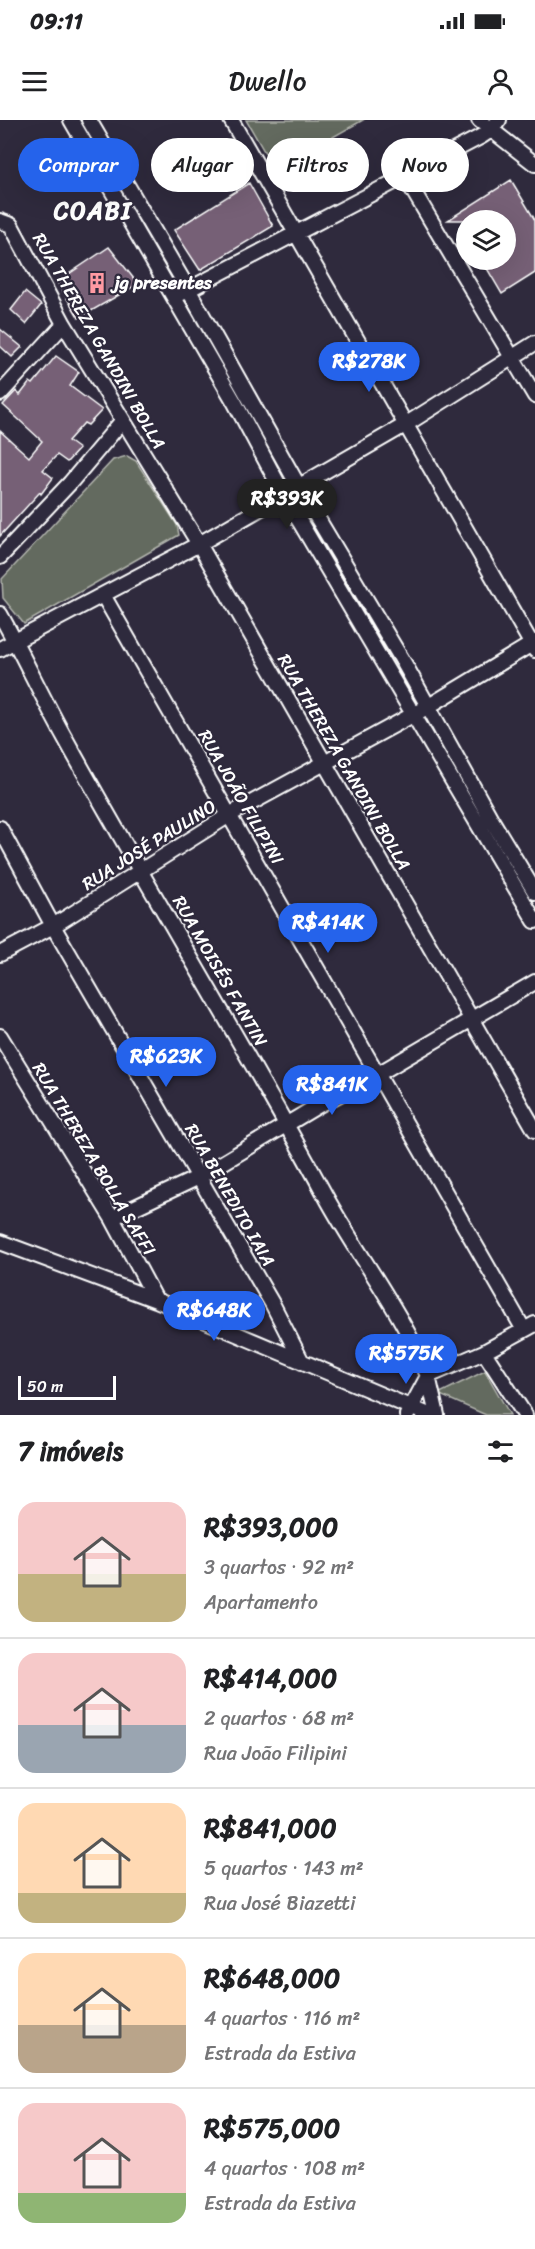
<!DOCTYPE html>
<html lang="pt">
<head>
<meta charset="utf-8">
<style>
  body { margin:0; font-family:Sriracha,sans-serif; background:#f6f6f6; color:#202124; height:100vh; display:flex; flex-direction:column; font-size:22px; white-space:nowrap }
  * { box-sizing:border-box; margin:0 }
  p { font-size:20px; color:#757577 }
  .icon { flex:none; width:33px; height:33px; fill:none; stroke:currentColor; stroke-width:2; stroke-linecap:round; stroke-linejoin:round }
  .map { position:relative; height:1295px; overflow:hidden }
  .drawer { display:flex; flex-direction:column; background:#fff; flex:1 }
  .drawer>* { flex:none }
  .hud { position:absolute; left:18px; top:18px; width:500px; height:54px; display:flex; gap:12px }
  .controls { position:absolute; left:456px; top:90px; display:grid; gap:12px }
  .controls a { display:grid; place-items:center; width:60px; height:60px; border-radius:50%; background:#fff; box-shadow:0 6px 24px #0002; font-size:30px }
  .scale { position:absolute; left:18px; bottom:15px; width:98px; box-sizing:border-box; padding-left:6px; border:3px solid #fff; border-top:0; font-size:16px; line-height:21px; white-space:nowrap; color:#fff; -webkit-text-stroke:4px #2f2a3d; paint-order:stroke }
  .price { position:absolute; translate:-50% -51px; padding:0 14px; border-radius:21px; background:#2563eb; color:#fff; font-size:20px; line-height:39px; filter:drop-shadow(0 2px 3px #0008) }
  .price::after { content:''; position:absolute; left:50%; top:36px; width:18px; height:14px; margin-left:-9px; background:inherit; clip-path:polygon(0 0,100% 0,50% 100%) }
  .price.active { background:#222; color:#fff }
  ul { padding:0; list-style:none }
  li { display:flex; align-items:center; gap:18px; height:150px; padding:0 18px }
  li+li { border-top:2px solid #e0e0e0 }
  li span { display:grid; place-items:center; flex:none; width:168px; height:120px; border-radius:18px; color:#555 }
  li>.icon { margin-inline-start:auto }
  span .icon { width:72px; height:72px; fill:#fffc; stroke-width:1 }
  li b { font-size:26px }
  h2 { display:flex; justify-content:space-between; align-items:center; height:72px; padding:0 18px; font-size:26px }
  .chip { padding:0 21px; border-radius:27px; background:#fff; box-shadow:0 6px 24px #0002; font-size:21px; line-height:54px }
  .chip.active { background:#2563eb; color:#fff }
  .status { display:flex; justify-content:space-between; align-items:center; height:42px; padding:0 30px; background:#fff; direction:ltr }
  .status svg { height:16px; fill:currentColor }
  header { display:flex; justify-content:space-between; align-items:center; height:78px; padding:0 18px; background:#fff; font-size:27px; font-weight:600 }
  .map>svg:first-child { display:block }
  .green { fill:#646b5e; stroke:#b2b5ae; stroke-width:1.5 }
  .building { fill:#766076; stroke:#fff; stroke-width:1.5 }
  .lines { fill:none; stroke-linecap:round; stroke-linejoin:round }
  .minor-casing { stroke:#fff; stroke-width:18 }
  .minor { stroke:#2f2a3d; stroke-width:14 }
  .labels { text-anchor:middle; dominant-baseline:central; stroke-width:4.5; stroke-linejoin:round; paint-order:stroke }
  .poi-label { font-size:18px; font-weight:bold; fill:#fff; stroke:#2f2a3d; text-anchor:start }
  .street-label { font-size:18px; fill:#fff; stroke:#2f2a3d }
  .district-label { font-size:24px; font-weight:bold; letter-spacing:1.5px; fill:#fff; stroke:#2f2a3d }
</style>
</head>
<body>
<div class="status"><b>09:11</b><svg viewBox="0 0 49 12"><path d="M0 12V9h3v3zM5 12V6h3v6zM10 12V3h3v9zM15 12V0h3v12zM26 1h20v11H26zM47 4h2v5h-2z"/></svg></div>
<header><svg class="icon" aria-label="menu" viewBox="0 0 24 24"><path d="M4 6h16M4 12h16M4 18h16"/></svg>Dwello<svg class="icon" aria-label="person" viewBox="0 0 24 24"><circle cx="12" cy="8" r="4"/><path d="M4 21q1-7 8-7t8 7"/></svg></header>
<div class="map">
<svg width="535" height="1295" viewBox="0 0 535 1295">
  <rect width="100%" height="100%" fill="#2f2a3d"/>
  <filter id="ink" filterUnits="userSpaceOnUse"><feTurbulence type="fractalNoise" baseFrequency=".0167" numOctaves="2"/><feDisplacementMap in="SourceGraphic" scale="12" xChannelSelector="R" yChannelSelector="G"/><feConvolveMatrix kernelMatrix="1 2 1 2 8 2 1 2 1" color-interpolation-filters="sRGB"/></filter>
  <g filter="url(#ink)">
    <path class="green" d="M246,0H363L275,50Z
      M127,336L136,341L177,405L179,415L24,504L3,478L2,459L113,340Z
      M485,1251L510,1295H486L438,1274Z"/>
    <path class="building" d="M511,60L535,100V153L502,174L482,140H506V100H448Z
      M249,63L273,106L200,150L174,110Z
      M109,127L138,164L79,198L57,162Z
      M25,172L41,185L26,204L11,190Z
      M0,209L22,227L12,237L0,226Z
      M56,236L79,252L70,266L102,290L88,305L84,303L68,321L79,329L67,342L57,335L43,350L53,358L41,374L40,372L0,416V311L29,337L42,321L3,285L16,271L20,275L30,262L33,264Z"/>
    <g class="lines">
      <defs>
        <path id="minor" d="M71,0L235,283L284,375L535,801
          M89,0L188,169L299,367L404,543L491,699L535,772
          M231,0L535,530
          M479,0L535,44
          M405,57L535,276
          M0,101L11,105L64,204L199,424L535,1010
          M182,173L482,16L491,10L499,0
          M0,274L64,204
          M0,437L70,363L123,300
          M103,475L524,1210
          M0,494C23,535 42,577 65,618C150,772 242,921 325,1075C358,1136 402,1191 428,1256L407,1295
          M0,529L199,424L405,305L535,223
          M0,708L53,806L273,1185L302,1242
          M0,834L53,806L231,694L429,586L535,522
          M0,916L112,1098L156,1180
          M112,1098L199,1057L319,985L378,954L535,862
          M0,1122L156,1180L429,1295
          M484,1232L525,1295
          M437,1295L428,1256L484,1232L535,1204"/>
      </defs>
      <use href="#minor" class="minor-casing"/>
      <use href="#minor" class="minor"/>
    </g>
  </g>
  <defs>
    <symbol id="building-bare" viewBox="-9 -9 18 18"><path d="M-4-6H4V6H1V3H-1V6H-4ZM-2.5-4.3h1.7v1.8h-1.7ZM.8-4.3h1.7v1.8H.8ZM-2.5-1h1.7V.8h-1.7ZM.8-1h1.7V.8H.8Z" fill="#ff9aa2" stroke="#2f2a3d" stroke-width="2.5" paint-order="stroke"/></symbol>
  </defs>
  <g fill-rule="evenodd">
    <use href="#building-bare" x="82" y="148" width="30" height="30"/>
  </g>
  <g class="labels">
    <g class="poi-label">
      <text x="114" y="163">jg presentes</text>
    </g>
    <g class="street-label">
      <text transform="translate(99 221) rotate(60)">RUA THEREZA GANDINI BOLLA</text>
      <text transform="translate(344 642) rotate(60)">RUA THEREZA GANDINI BOLLA</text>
      <text transform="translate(241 677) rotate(60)">RUA JOÃO FILIPINI</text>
      <text transform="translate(149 725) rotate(-32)">RUA JOSÉ PAULINO</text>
      <text transform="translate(220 851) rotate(60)">RUA MOISÉS FANTIN</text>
      <text transform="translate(94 1039) rotate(59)">RUA THEREZA BOLLA SAFFI</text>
      <text transform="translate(230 1075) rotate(60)">RUA BENEDITO IAIA</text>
    </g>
    <g class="district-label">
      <text x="93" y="91">COABI</text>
    </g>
  </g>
</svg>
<div class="controls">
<a><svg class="icon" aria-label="layers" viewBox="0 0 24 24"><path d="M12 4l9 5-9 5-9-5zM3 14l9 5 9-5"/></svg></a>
</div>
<div class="scale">50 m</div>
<b class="price" style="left:369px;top:273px">R$278K</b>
<b class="price active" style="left:287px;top:410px">R$393K</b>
<b class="price" style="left:328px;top:834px">R$414K</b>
<b class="price" style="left:166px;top:968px">R$623K</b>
<b class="price" style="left:332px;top:996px">R$841K</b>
<b class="price" style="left:214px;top:1222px">R$648K</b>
<b class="price" style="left:406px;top:1265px">R$575K</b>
<div class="hud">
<a class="chip active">Comprar</a>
<a class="chip">Alugar</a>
<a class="chip">Filtros</a>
<a class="chip">Novo</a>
</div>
</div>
<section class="drawer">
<h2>7 imóveis<svg class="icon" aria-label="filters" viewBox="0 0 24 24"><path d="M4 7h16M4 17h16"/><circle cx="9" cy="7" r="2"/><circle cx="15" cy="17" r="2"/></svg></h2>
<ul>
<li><span style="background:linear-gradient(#f6c9c9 60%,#c2b280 0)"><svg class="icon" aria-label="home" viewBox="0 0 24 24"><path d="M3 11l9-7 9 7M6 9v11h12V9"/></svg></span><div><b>R$393,000</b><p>3 quartos · 92 m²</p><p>Apartamento</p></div></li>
<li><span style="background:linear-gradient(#f6c9c9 60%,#9aa5b1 0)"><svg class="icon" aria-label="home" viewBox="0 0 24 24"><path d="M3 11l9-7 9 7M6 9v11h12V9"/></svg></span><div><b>R$414,000</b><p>2 quartos · 68 m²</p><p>Rua João Filipini</p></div></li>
<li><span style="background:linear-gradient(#ffd9b3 75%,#c2b280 0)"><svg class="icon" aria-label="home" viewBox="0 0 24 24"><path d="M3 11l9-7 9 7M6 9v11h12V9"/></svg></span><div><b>R$841,000</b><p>5 quartos · 143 m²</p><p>Rua José Biazetti</p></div></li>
<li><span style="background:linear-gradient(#ffd9b3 60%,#b9a48a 0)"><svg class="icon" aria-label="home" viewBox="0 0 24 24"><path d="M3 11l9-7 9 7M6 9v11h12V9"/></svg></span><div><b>R$648,000</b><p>4 quartos · 116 m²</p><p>Estrada da Estiva</p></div></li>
<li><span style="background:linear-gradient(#f6c9c9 75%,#8fb573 0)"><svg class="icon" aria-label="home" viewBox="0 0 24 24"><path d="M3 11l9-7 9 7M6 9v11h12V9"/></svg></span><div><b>R$575,000</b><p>4 quartos · 108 m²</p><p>Estrada da Estiva</p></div></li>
</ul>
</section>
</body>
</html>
